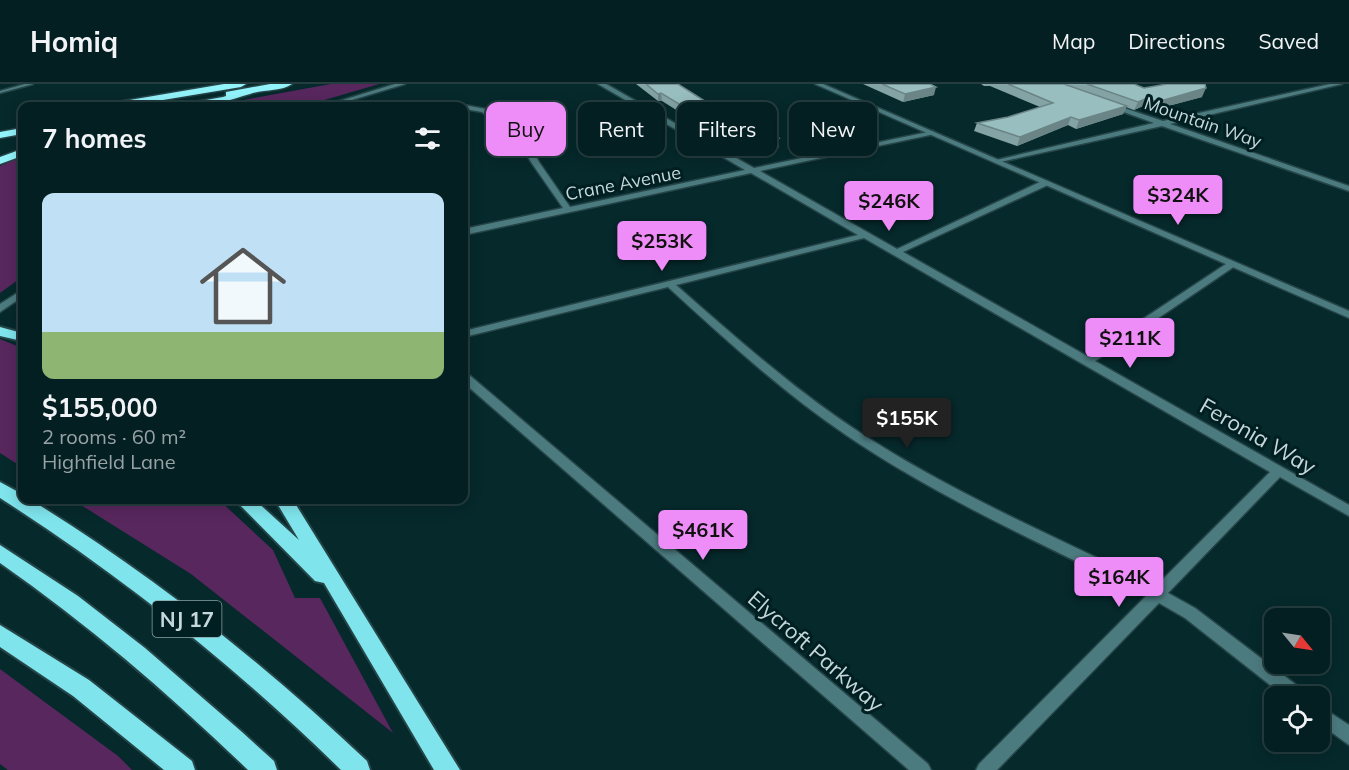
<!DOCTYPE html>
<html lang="en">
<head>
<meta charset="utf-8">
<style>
  body { margin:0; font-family:Mulish,sans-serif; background:#0d272a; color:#f1f3f6; height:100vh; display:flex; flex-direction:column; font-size:22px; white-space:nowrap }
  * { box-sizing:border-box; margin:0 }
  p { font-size:20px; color:#97a2a5 }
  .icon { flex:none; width:33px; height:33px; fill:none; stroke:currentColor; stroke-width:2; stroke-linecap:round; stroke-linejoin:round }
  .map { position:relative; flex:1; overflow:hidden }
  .drawer { position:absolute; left:18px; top:18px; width:450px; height:402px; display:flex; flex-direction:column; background:#041f21; border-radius:12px; box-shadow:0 3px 15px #0003,0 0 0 2px #253d3f }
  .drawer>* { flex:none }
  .guide { position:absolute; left:486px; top:18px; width:570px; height:54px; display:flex; gap:12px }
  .needle { width:39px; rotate:120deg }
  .buttons { position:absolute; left:1264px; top:524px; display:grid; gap:12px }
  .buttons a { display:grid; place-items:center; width:66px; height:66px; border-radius:12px; background:#041f21; box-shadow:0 3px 15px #0003,0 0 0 2px #253d3f; font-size:30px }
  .price { position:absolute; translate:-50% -51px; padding:0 14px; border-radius:6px; background:#ee8cf8; color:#111; font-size:20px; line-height:39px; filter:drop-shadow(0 2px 3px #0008) }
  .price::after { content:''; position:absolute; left:50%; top:36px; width:18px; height:14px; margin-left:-9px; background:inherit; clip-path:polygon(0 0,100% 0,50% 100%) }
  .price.current { background:#222; color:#fff }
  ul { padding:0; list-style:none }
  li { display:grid; align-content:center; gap:12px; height:318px; padding:0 24px }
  li span { display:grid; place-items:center; height:186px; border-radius:12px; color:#555 }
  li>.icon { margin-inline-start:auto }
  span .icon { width:108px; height:108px; fill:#fffc; stroke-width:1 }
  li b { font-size:26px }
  h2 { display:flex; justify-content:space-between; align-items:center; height:72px; padding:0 24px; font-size:26px }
  .pill { padding:0 21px; border-radius:12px; background:#041f21; box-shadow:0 3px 15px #0003,0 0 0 2px #253d3f; font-size:21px; line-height:54px }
  .pill.current { background:#ee8cf8; color:#111 }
  header { display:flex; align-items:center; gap:36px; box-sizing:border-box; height:84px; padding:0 30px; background:#041f21; border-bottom:2px solid #253d3f }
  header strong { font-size:28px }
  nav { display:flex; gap:33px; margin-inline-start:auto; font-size:21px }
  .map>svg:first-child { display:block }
  .green { fill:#58275e }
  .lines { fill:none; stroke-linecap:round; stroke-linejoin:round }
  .service-casing { stroke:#254548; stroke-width:3 }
  .minor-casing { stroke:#254548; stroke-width:3 }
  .tertiary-casing { stroke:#254548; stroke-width:3 }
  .trunk-casing { stroke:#254548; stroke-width:4 }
  .motorway-casing { stroke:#254548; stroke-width:3 }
  .service { fill:#4c7b7f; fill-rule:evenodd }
  .minor { fill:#4c7b7f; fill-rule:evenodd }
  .tertiary { fill:#4c7b7f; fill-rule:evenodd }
  .trunk { fill:#7fe4ec; fill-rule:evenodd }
  .motorway { fill:#93f3fb; fill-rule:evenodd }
  .wall { fill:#84a3a5 }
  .shaded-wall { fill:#6b8586 }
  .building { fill:#99bec0; stroke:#6b8586; stroke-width:1.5 }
  .labels { text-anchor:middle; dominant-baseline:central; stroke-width:6; stroke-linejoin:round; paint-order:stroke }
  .far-street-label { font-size:18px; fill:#c5d7d9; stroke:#001f22 }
  .shield { fill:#001f22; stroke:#8aa0a2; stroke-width:1.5 }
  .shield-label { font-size:21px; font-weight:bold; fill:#c5d7d9 }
  .street-label { font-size:22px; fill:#c5d7d9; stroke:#001f22 }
</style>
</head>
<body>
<header>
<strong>Homiq</strong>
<nav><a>Map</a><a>Directions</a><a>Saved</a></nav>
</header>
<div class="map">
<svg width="1349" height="686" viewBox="0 0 1349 686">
  <rect width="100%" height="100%" fill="#06292c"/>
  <path class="green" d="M331,0H379L304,22H211Z
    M22,72V193L0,209V82Z
    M0,255L22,264V383L0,369Z
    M73,416H219L273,466L295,514H320L393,649L191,490Z
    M0,585L118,672L132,686H8L0,680Z"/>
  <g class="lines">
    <defs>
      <path id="service" d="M25,0H33L0,9V7Z"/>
      <path id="minor" d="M598,0H606L754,84L933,47V51H930L760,87L897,165L1042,97H1048V101L903,168L1087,272L1229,178H1235V182L1095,277L1349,421V432L1280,393L1168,509L1195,524L1303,606L1305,612H1284L1185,534L1159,519L997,686H976L979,680L1146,512C1045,461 940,415 846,351C782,308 725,255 668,203L464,253V247L858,151L751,89L464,151V145L563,124L531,78L519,56L482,28L464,25V22H461L464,21L486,25L525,53L539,78L570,123L745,86ZM864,154L1270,388L1156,502C1053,452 948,407 853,344C790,302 733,251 676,201Z
        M1330,0H1342L1170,40L1349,102V107L1162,42L996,79L992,77L1154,39L1107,22L1106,21L1109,19L1163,37Z
        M464,289L468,290L928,680L931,686H909L464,299Z
        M1320,622L1349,641V661L1320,640Z"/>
      <path id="tertiary" d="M395,0H405L332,22H323Z
        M815,0H823L1349,227V234Z
        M22,206V213L0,228V220Z"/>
      <path id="trunk" d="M0,243L22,249V257L0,252Z
        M0,398L22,410V416H31C153,491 263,579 367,677L370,686H341C236,583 123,493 0,414Z
        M235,416H255L299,456L275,416H293L460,686H434L324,499L315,497Z
        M0,461L78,512L145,564L242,648L274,677L277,686H248C170,611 89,541 0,479Z
        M0,541L89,596L192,677L195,686H164L73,612L0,563Z"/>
      <path id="motorway" d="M224,0H246L241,3L127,22H107L112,19Z
        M270,0H292C281,8 263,5 250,10C228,16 208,25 184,22L189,19L223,13L226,12V8Z
        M22,44V50L0,54V48Z
        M22,65V72L0,80V73Z"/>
    </defs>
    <use href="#service" class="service-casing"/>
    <use href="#minor" class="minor-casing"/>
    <use href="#tertiary" class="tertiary-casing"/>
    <use href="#trunk" class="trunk-casing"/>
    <use href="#motorway" class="motorway-casing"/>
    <use href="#service" class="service"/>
    <use href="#minor" class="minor"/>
    <use href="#tertiary" class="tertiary"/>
    <use href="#trunk" class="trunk"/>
    <use href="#motorway" class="motorway"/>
  </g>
  <path class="wall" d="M636,0H678L711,21V24L745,37L779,54V63L757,71L714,48L698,35V32L689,34L662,17H658Z
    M863,0H930L934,11L903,18Z
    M981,0H1134L1144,4L1202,13L1153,26L1143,22L1134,26L1126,23L1123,30L1076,45L1068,41L1017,62L974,47L977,39L1008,33L1040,23L990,2H984Z
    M806,41L865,45L826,60L805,50Z"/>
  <path class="shaded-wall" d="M936,3L934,11L903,18L905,10Z
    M1206,4L1202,13L1153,26L1157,18Z
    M661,9L662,17H658V10Z
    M1147,14L1143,22L1134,26L1138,18Z
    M711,21V29L698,27V32L689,34V26Z
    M1127,22L1123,30L1076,45L1079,36Z
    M1071,33L1068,41L1017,62L1020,53Z
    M867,36L865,45L826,60L828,51Z
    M779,54V63L757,71L758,62Z"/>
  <path class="building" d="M646,0H678L711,21L689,26L661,9L658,10Z
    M882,0H930L936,3L905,10Z
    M1008,0H1064L1127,22L1079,36L1071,33L1020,53L977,39L1008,33L1053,19Z
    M1087,0H1134L1144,4L1167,0H1205L1206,4L1157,18L1147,14L1138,18Z
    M726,22L745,37L751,36L779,54L758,62L714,40L698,27Z
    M844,26L867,36L828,51L806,41Z"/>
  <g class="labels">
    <g class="far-street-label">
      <text transform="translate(1203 38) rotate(19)">Mountain Way</text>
      <text transform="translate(623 99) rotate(-11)">Crane Avenue</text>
    </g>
    <rect class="shield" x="152.5" y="517" width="69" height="36" rx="4.5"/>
    <g class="shield-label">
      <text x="187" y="535">NJ 17</text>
    </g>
    <g class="street-label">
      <text transform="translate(1258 352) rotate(30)">Feronia Way</text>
      <text transform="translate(816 567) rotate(41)">Elycroft Parkway</text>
    </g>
  </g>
</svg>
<div class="buttons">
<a><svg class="needle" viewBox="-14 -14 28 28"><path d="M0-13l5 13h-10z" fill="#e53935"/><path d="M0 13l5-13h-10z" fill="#97a2a5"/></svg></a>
<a><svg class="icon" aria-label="locate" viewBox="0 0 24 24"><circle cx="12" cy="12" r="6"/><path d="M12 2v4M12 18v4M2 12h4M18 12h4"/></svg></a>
</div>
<b class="price" style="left:1178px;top:142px">$324K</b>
<b class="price" style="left:889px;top:148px">$246K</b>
<b class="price" style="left:662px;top:188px">$253K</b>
<b class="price" style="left:1130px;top:285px">$211K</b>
<b class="price current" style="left:907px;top:365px">$155K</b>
<b class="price" style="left:703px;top:477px">$461K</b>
<b class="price" style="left:1119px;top:524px">$164K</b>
<div class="guide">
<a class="pill current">Buy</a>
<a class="pill">Rent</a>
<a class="pill">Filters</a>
<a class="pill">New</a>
</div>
<section class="drawer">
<h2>7 homes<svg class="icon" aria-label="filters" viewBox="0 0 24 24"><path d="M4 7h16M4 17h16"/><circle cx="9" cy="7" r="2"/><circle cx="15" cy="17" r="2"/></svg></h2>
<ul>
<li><span style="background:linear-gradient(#bfe0f5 75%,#8fb573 0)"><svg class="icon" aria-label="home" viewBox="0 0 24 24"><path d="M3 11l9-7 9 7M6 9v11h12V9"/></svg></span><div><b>$155,000</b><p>2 rooms · 60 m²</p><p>Highfield Lane</p></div></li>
</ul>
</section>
</div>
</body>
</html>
